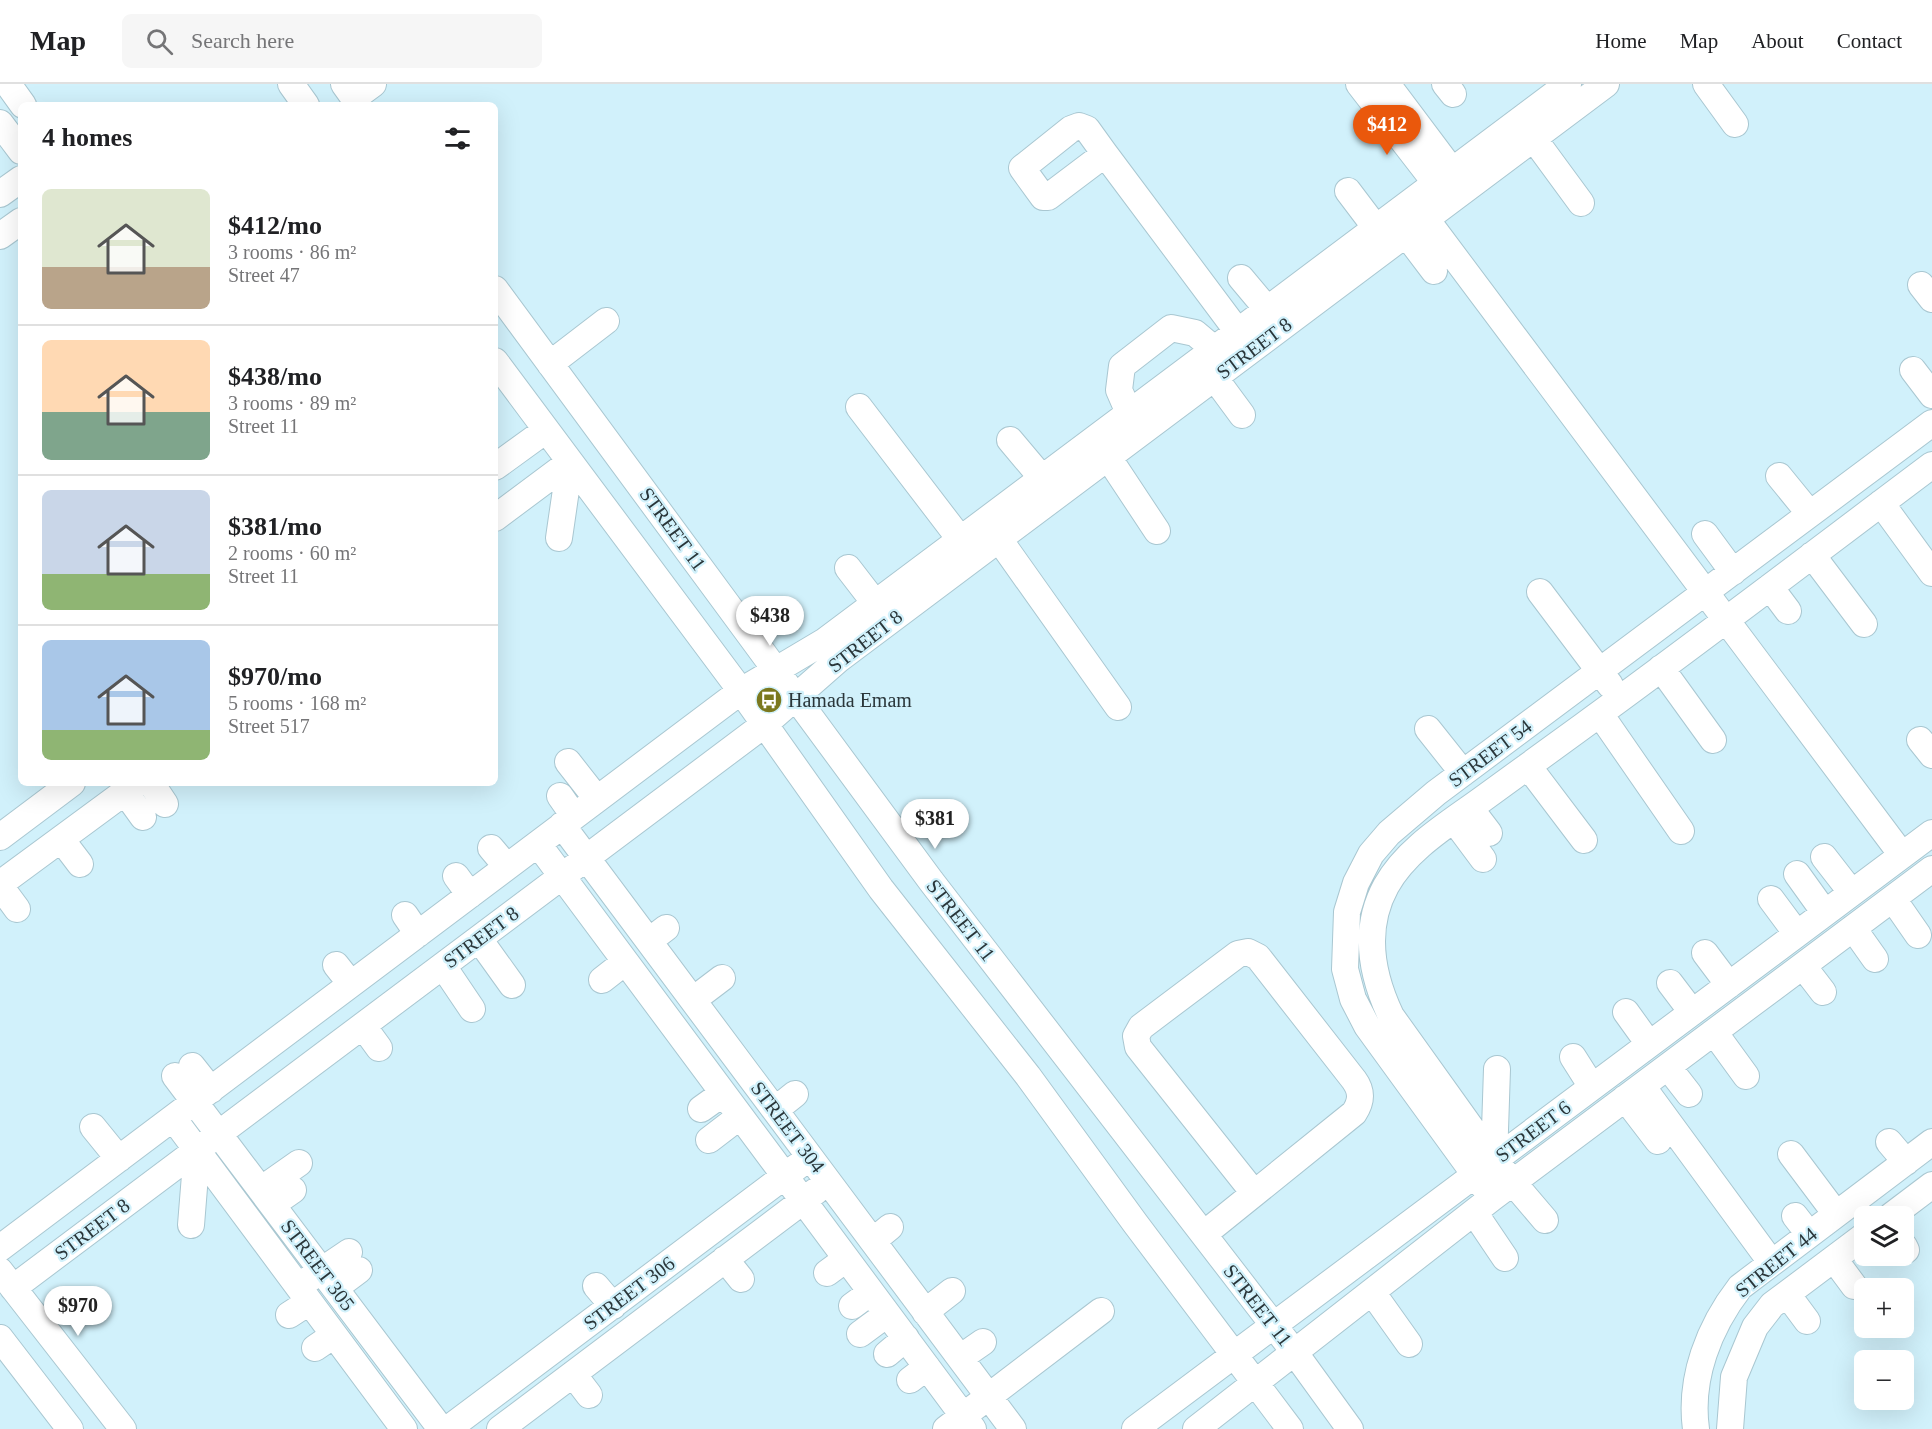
<!DOCTYPE html>
<html lang="en">
<head>
<meta charset="utf-8">
<style>
  body { margin:0; font-family:Georgia,serif; background:#f6f6f6; color:#202124; height:100vh; display:flex; flex-direction:column; font-size:22px; white-space:nowrap }
  * { box-sizing:border-box; margin:0 }
  p { font-size:20px; color:#757577 }
  .icon { flex:none; width:33px; height:33px; fill:none; stroke:currentColor; stroke-width:2; stroke-linecap:round; stroke-linejoin:round }
  .map { position:relative; flex:1; overflow:hidden }
  .panel { position:absolute; left:18px; top:18px; width:480px; height:684px; display:flex; flex-direction:column; background:#fff; border-radius:9px; box-shadow:0 6px 24px #0002 }
  .panel>* { flex:none }
  .tools { position:absolute; left:1854px; top:1122px; display:grid; gap:12px }
  .tools a { display:grid; place-items:center; width:60px; height:60px; border-radius:9px; background:#fff; box-shadow:0 6px 24px #0002; font-size:30px }
  .price { position:absolute; translate:-50% -51px; padding:0 14px; border-radius:21px; background:#fff; color:#222; font-size:20px; line-height:39px; filter:drop-shadow(0 2px 3px #0008) }
  .price::after { content:''; position:absolute; left:50%; top:36px; width:18px; height:14px; margin-left:-9px; background:inherit; clip-path:polygon(0 0,100% 0,50% 100%) }
  .price.active { background:#ea580c; color:#fff }
  ul { padding:0; list-style:none }
  li { display:flex; align-items:center; gap:18px; height:150px; padding:0 24px }
  li+li { border-top:2px solid #e0e0e0 }
  li span { display:grid; place-items:center; flex:none; width:168px; height:120px; border-radius:9px; color:#555 }
  li>.icon { margin-inline-start:auto }
  span .icon { width:72px; height:72px; fill:#fffc; stroke-width:1 }
  li b { font-size:26px }
  h2 { display:flex; justify-content:space-between; align-items:center; height:72px; padding:0 24px; font-size:26px }
  header { display:flex; align-items:center; gap:36px; box-sizing:border-box; height:84px; padding:0 30px; background:#fff; border-bottom:2px solid #e0e0e0 }
  header strong { font-size:28px }
  nav { display:flex; gap:33px; margin-inline-start:auto; font-size:21px }
  .search { width:420px; height:54px; background:#f6f6f6; display:flex; align-items:center; gap:15px; box-sizing:border-box; padding:0 21px; border-radius:9px; color:#757577; font-size:22px }
  .map>svg:first-child { display:block }
  .lines { fill:none; stroke-linecap:round; stroke-linejoin:round }
  .minor-casing { stroke:#a9c7d1; stroke-width:28 }
  .minor { stroke:#fff; stroke-width:26 }
  .labels { text-anchor:middle; dominant-baseline:central; stroke-width:4.5; stroke-linejoin:round; paint-order:stroke }
  .street-label { font-size:20px; fill:#2a363a; stroke:#d1f1fb }
  .poi-label { font-size:20px; fill:#2a363a; stroke:#d1f1fb; text-anchor:start }
</style>
</head>
<body>
<header>
<strong>Map</strong>
<div class="search"><svg class="icon" aria-label="search" viewBox="0 0 24 24"><circle cx="10" cy="10" r="6"/><path d="M15 15l6 6"/></svg>Search here</div>
<nav><a>Home</a><a>Map</a><a>About</a><a>Contact</a></nav>
</header>
<div class="map">
<svg width="1932" height="1345" viewBox="0 0 1932 1345">
  <rect width="100%" height="100%" fill="#d1f1fb"/>
  <g class="lines">
    <defs>
      <path id="minor" d="M8,0L23,21
        M291,0L306,21
        M344,0L359,21
        M1359,0L1445,111
        M1387,0L1462,100
        M1445,0L1453,10
        M1706,0L1735,40
        M354,14L373,0
        M0,39L21,67
        M1079,42L1087,45L1105,70L1048,113H1043L1022,84L1071,45Z
        M1534,55L1581,119
        M1105,70L1247,260
        M1348,107L1376,144
        M0,110L21,95
        M1426,135L1902,771
        M1406,150L1434,187
        M0,152L21,137
        M1241,194L1267,225
        M1921,201L1932,215
        M495,205L931,797L1295,1269L1350,1345
        M495,277L741,607L881,805L1028,992L1135,1139L1290,1345
        M550,280L606,237
        M1913,286L1932,311
        M1214,293L1242,331
        M859,323L960,455
        M1129,329L1119,306L1122,282L1171,244L1195,249L1214,265
        M1010,356L1042,394
        M1108,373L1157,447
        M495,383L546,346
        M1779,392L1810,430
        M1881,419L1932,489
        M495,434L570,378
        M989,441L1118,623
        M1705,450L1733,488
        M559,454L570,378
        M1812,471L1864,540
        M848,484L875,519
        M1770,503L1788,527
        M1540,508L1610,601
        M1661,584L1713,656
        M1600,630L1681,747
        M1428,645L1463,689
        M1920,656L1932,671
        M568,678L597,715
        M1528,682L1584,756
        M151,699L165,720
        M125,708L143,733
        M560,712L574,732
        M1470,724L1489,749
        M1454,736L1483,775
        M562,741L1013,1345
        M0,753L72,699
        M61,755L80,780
        M538,760L973,1345
        M491,764L507,783
        M1824,773L1852,809
        M1797,790L1825,829
        M456,792L470,811
        M0,800L137,699
        M0,802L17,825
        M1771,815L1797,850
        M1893,815L1918,851
        M405,831L418,850
        M1853,844L1875,875
        M479,855L512,901
        M649,857L666,844
        M1705,869L1729,901
        M336,881L351,900
        M443,882L472,925
        M1803,882L1823,908
        M602,896L625,878
        M1670,899L1692,928
        M693,916L722,894
        M1626,928L1649,960
        M363,942L379,964
        M1714,948L1746,992
        M1573,973L1592,1003
        M192,982L211,1006
        M1668,983L1689,1010
        M175,992L441,1345
        M1642,1002L1771,1178
        M1625,1014L1658,1057
        M701,1025L722,1010
        M775,1026L795,1010
        M173,1034L404,1345
        M93,1043L119,1075
        M709,1056L739,1033
        M1889,1058L1906,1078
        M1791,1070L1836,1130
        M1494,1076L1497,985
        M262,1105L299,1079
        M1492,1114L1367,942L1353,915L1345,885L1347,828L1356,799L1371,770L1389,749L1436,709L1932,339
        M273,1120L293,1106
        M1474,1128L1505,1174
        M1795,1132L1809,1150
        M1891,1132L1932,1101
        M1545,1136L1494,1076L1391,932C1371,890 1363,844 1386,802C1407,764 1450,739 1484,714C1517,690 1550,666 1583,642C1700,557 1816,468 1932,381
        M191,1141L197,1066
        M1204,1150L1354,1029C1362,1017 1362,1007 1354,996L1258,873L1248,868L1238,870L1141,943L1136,952L1138,963L1254,1109
        M873,1157L890,1143
        M1904,1162L1906,1166
        M0,1164L741,607L825,557L1568,0
        M725,1175L741,1195
        M1834,1175L1854,1202
        M0,1187L123,1345
        M827,1189L846,1175
        M309,1195L349,1168
        M596,1202L613,1222
        M13,1204L765,640L839,575L1606,0
        M335,1204L359,1186
        M1372,1208L1409,1260
        M1787,1210L1807,1237
        M852,1222L871,1208
        M925,1228L952,1207
        M289,1231L309,1218
        M860,1250L887,1230
        M0,1254L70,1345
        M315,1264L334,1251
        M887,1270L906,1254
        M960,1274L983,1258
        M573,1290L589,1311
        M910,1296L927,1283
        M448,1345L798,1082
        M500,1345L816,1107
        M946,1345L1101,1227
        M1135,1345L1932,749
        M1196,1345L1492,1114L1932,785
        M1696,1345C1689,1294 1709,1243 1740,1203L1932,1058
        M1730,1345L1734,1293L1755,1243L1772,1221L1864,1152"/>
    </defs>
    <use href="#minor" class="minor-casing"/>
    <use href="#minor" class="minor"/>
  </g>
  <defs>
    <symbol id="bus-disc" viewBox="-11 -11 22 22"><circle r="9.5" fill="#7b781e" stroke="#d1f1fb"/><path d="M-5-6H5V4H4V6H2V4H-2V6H-4V4H-5ZM-3.5-4V0h7V-4ZM-3.5 1.2v1.5H-2V1.2ZM2 1.2v1.5H3.5V1.2Z" fill="#fff"/></symbol>
  </defs>
  <g fill-rule="evenodd">
    <use href="#bus-disc" x="754" y="601" width="30" height="30"/>
  </g>
  <g class="labels">
    <g class="street-label">
      <text transform="translate(1254 264) rotate(-37)">STREET 8</text>
      <text transform="translate(673 445) rotate(54)">STREET 11</text>
      <text transform="translate(865 557) rotate(-38)">STREET 8</text>
      <text transform="translate(1490 669) rotate(-37)">STREET 54</text>
      <text transform="translate(961 836) rotate(52)">STREET 11</text>
      <text transform="translate(481 853) rotate(-37)">STREET 8</text>
      <text transform="translate(788 1043) rotate(53)">STREET 304</text>
      <text transform="translate(1533 1047) rotate(-37)">STREET 6</text>
      <text transform="translate(92 1145) rotate(-37)">STREET 8</text>
      <text transform="translate(1776 1178) rotate(-39)">STREET 44</text>
      <text transform="translate(318 1181) rotate(53)">STREET 305</text>
      <text transform="translate(629 1209) rotate(-37)">STREET 306</text>
      <text transform="translate(1258 1221) rotate(52)">STREET 11</text>
    </g>
    <g class="poi-label">
      <text x="788" y="616">Hamada Emam</text>
    </g>
  </g>
</svg>
<div class="tools">
<a><svg class="icon" aria-label="layers" viewBox="0 0 24 24"><path d="M12 4l9 5-9 5-9-5zM3 14l9 5 9-5"/></svg></a>
<a>+</a>
<a>−</a>
</div>
<b class="price active" style="left:1387px;top:72px">$412</b>
<b class="price" style="left:770px;top:563px">$438</b>
<b class="price" style="left:935px;top:766px">$381</b>
<b class="price" style="left:78px;top:1253px">$970</b>
<section class="panel">
<h2>4 homes<svg class="icon" aria-label="filters" viewBox="0 0 24 24"><path d="M4 7h16M4 17h16"/><circle cx="9" cy="7" r="2"/><circle cx="15" cy="17" r="2"/></svg></h2>
<ul>
<li><span style="background:linear-gradient(#dfe7d0 65%,#b9a48a 0)"><svg class="icon" aria-label="home" viewBox="0 0 24 24"><path d="M3 11l9-7 9 7M6 9v11h12V9"/></svg></span><div><b>$412/mo</b><p>3 rooms · 86 m²</p><p>Street 47</p></div></li>
<li><span style="background:linear-gradient(#ffd9b3 60%,#7fa58c 0)"><svg class="icon" aria-label="home" viewBox="0 0 24 24"><path d="M3 11l9-7 9 7M6 9v11h12V9"/></svg></span><div><b>$438/mo</b><p>3 rooms · 89 m²</p><p>Street 11</p></div></li>
<li><span style="background:linear-gradient(#c9d6e8 70%,#8fb573 0)"><svg class="icon" aria-label="home" viewBox="0 0 24 24"><path d="M3 11l9-7 9 7M6 9v11h12V9"/></svg></span><div><b>$381/mo</b><p>2 rooms · 60 m²</p><p>Street 11</p></div></li>
<li><span style="background:linear-gradient(#a9c7e8 75%,#8fb573 0)"><svg class="icon" aria-label="home" viewBox="0 0 24 24"><path d="M3 11l9-7 9 7M6 9v11h12V9"/></svg></span><div><b>$970/mo</b><p>5 rooms · 168 m²</p><p>Street 517</p></div></li>
</ul>
</section>
</div>
</body>
</html>
